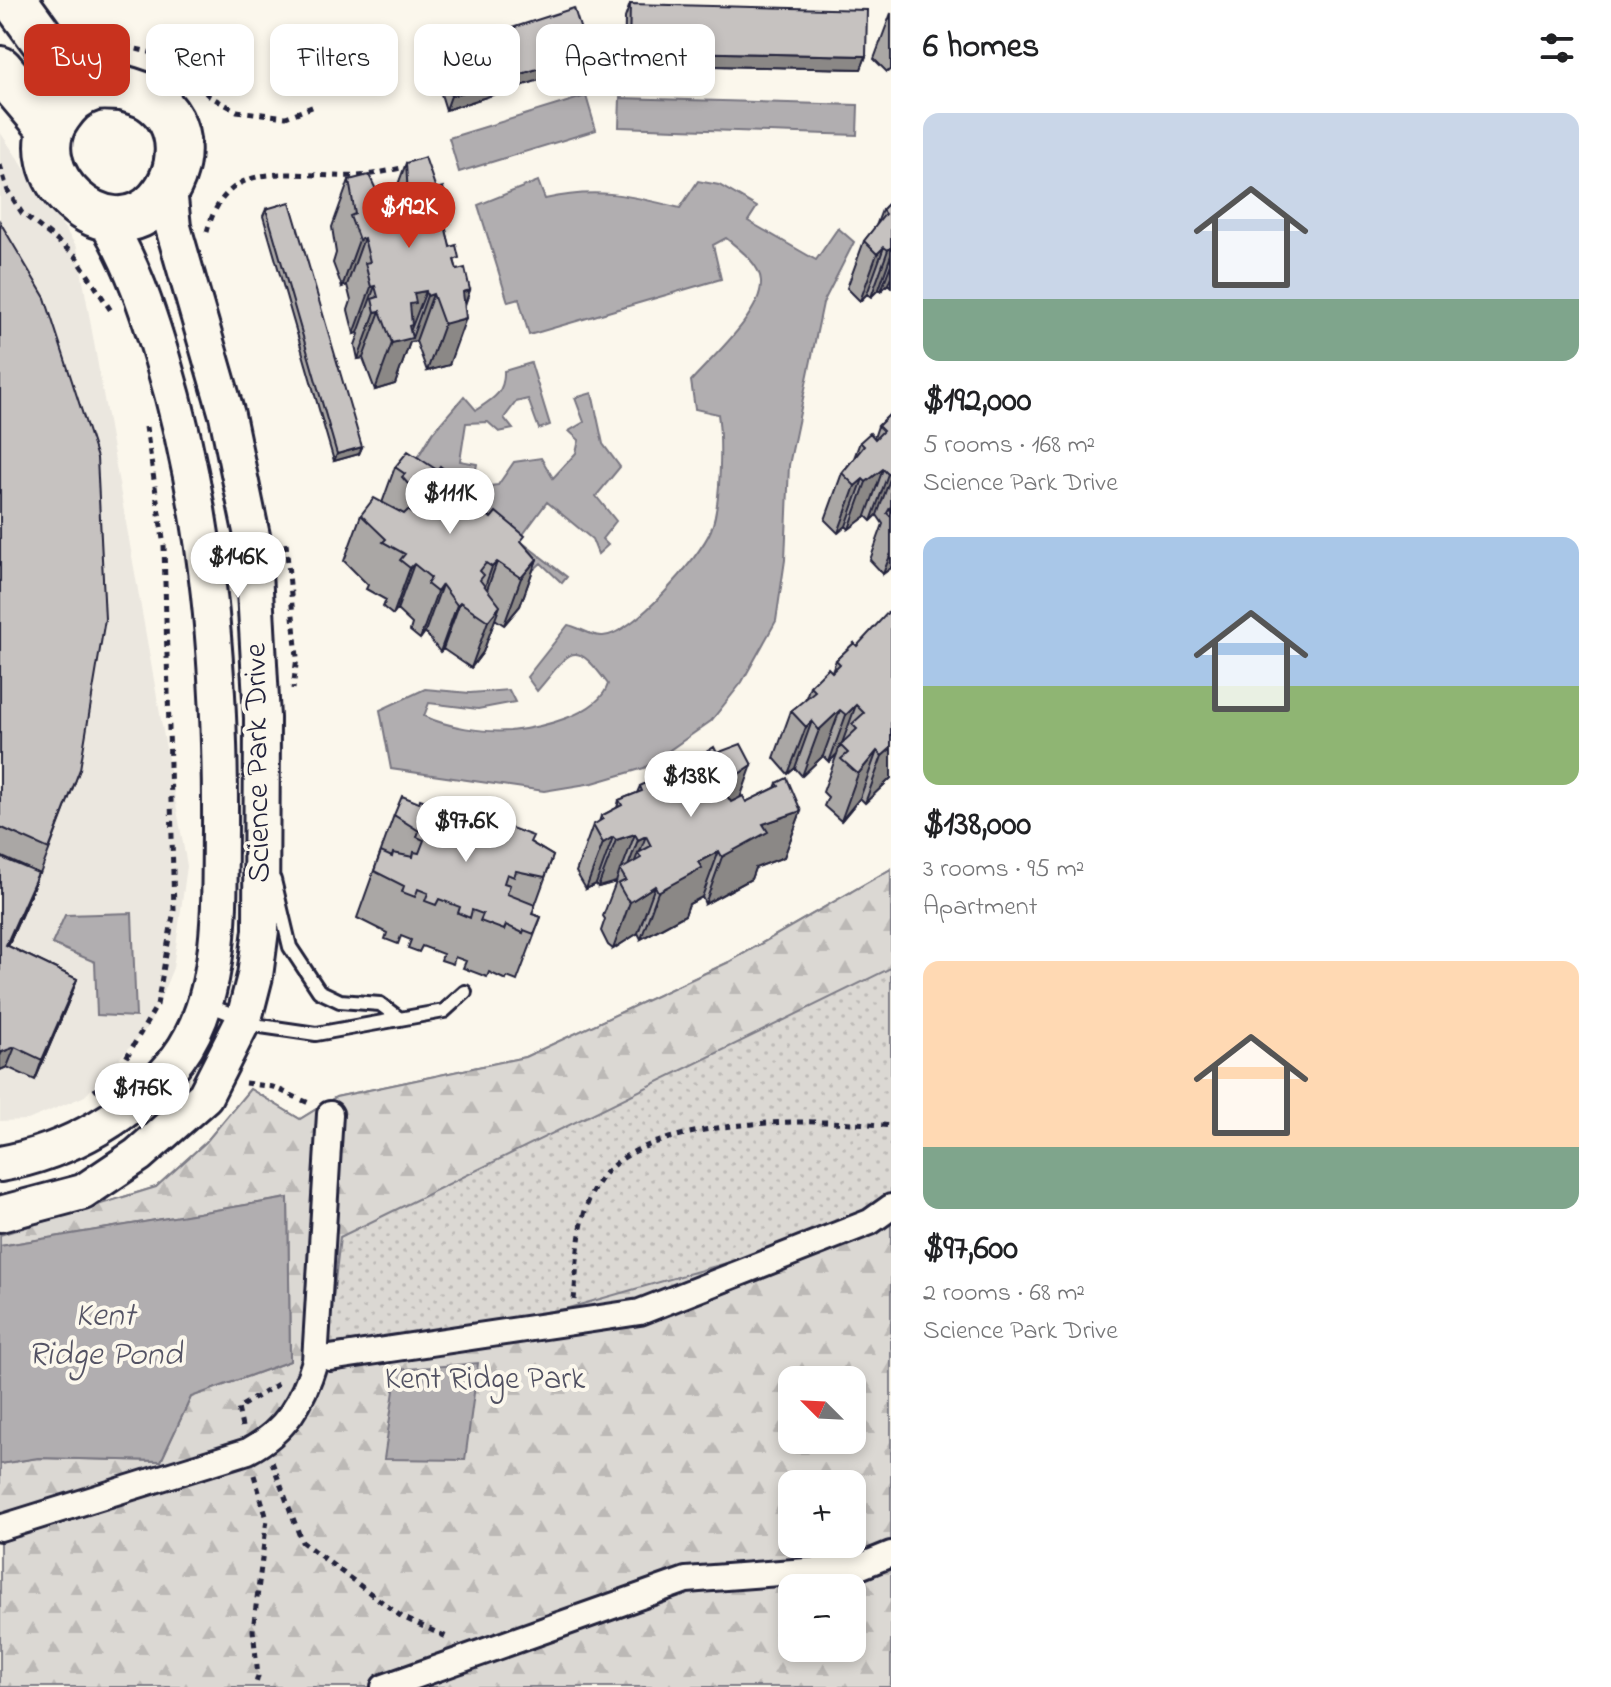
<!DOCTYPE html>
<html lang="en">
<head>
<meta charset="utf-8">
<style>
  body { margin:0; font-family:"Indie Flower",sans-serif; background:#f6f6f6; color:#202124; height:100vh; display:flex; flex-direction:column; font-size:30px; white-space:nowrap }
  * { box-sizing:border-box; margin:0 }
  p { font-size:26px; color:#757577 }
  .icon { flex:none; width:44px; height:44px; fill:none; stroke:currentColor; stroke-width:2; stroke-linecap:round; stroke-linejoin:round }
  .map { position:relative; flex:1; overflow:hidden }
  .drawer { display:flex; flex-direction:column; background:#fff; width:720px }
  .drawer>* { flex:none }
  .guide { position:absolute; left:24px; top:24px; width:746px; height:72px; display:flex; gap:16px }
  .needle { width:52px; rotate:294deg }
  .fabs { position:absolute; left:778px; top:1366px; display:grid; gap:16px }
  .fabs a { display:grid; place-items:center; width:88px; height:88px; border-radius:16px; background:#fff; box-shadow:0 4px 12px #0003; font-size:40px }
  .price { position:absolute; translate:-50% -68px; padding:0 18px; border-radius:28px; background:#fff; color:#222; font-size:26px; line-height:52px; filter:drop-shadow(0 2px 4px #0008) }
  .price::after { content:''; position:absolute; left:50%; top:48px; width:24px; height:18px; margin-left:-12px; background:inherit; clip-path:polygon(0 0,100% 0,50% 100%) }
  .price.on { background:#c8321e; color:#fff }
  ul { padding:0; list-style:none }
  li { display:grid; align-content:center; gap:16px; height:424px; padding:0 32px }
  li span { display:grid; place-items:center; height:248px; border-radius:16px; color:#555 }
  li>.icon { margin-inline-start:auto }
  span .icon { width:144px; height:144px; fill:#fffc; stroke-width:1 }
  li b { font-size:34px }
  h2 { display:flex; justify-content:space-between; align-items:center; height:96px; padding:0 32px; font-size:34px }
  .pill { padding:0 28px; border-radius:16px; background:#fff; box-shadow:0 4px 12px #0003; font-size:28px; line-height:72px }
  .pill.on { background:#c8321e; color:#fff }
  main { display:flex; flex:1; min-height:0 }
  .map>svg:first-child { display:block }
  .built { fill:#ebe7df }
  .green { fill:url(#green-dots); stroke:#7e7d87; stroke-width:2; fill-rule:evenodd }
  .forest { fill:url(#forest-firs); stroke:#7e7d87; stroke-width:2; fill-rule:evenodd }
  .water { fill:#b1aeb0; stroke:#787681; stroke-width:2 }
  .lines { fill:none; stroke-linecap:round; stroke-linejoin:round }
  .lane-casing { stroke:#22223b; stroke-width:18 }
  .street-casing { stroke:#22223b; stroke-width:30 }
  .secondary-casing { stroke:#22223b; stroke-width:40 }
  .highway-casing { stroke:#22223b; stroke-width:50 }
  .path { stroke:#22223b; stroke-width:5; stroke-dasharray:6 6; stroke-linecap:butt }
  .lane { stroke:#fbf7ec; stroke-width:12 }
  .street { stroke:#fbf7ec; stroke-width:24 }
  .secondary { stroke:#fbf7ec; stroke-width:34 }
  .highway { stroke:#fbf7ec; stroke-width:44 }
  .wall { fill:#aaa7a5; stroke:#22223b; stroke-width:2 }
  .shaded-wall { fill:#8b8886; stroke:#22223b; stroke-width:2 }
  .building { fill:#c6c2c0; stroke:#22223b; stroke-width:2 }
  .labels { text-anchor:middle; dominant-baseline:central; stroke-width:8; stroke-linejoin:round; paint-order:stroke }
  .street-label { font-size:32px; fill:#22223b; stroke:#fbf7ec }
  .park-label { font-size:32px; fill:#505061; stroke:#fbf7ec }
  .water-label { font-size:34px; font-style:italic; fill:#545364; stroke:#fbf7ec }
</style>
</head>
<body>
<main>
<div class="map">
<svg width="891" height="1687" viewBox="0 0 891 1687">
  <defs>
    <pattern id="green-dots" width="8" height="8" patternUnits="userSpaceOnUse" patternTransform="scale(2)"><rect width="8" height="8" fill="#dbd8d3"/><path d="M2 2h.1M6 6h.1" fill="none" stroke="#bcb9b6" stroke-width="1.8" stroke-linecap="round"/></pattern>
    <pattern id="forest-firs" width="22" height="20" patternUnits="userSpaceOnUse" patternTransform="scale(2)"><rect width="22" height="20" fill="#dbd8d3"/><path d="M5 1l3.5 6h-7zM16 11l3.5 6h-7z" fill="#bcb9b6"/></pattern>
  </defs>
  <rect width="100%" height="100%" fill="#fbf7ec"/>
  <filter id="ink" filterUnits="userSpaceOnUse"><feTurbulence type="fractalNoise" baseFrequency=".0125" numOctaves="2"/><feDisplacementMap in="SourceGraphic" scale="16" xChannelSelector="R" yChannelSelector="G"/><feConvolveMatrix kernelMatrix="1 2 1 2 8 2 1 2 1" color-interpolation-filters="sRGB"/></filter>
  <g filter="url(#ink)">
    <path class="built" d="M0,132L77,247L187,866L173,968L149,1026L85,1096L28,1120L0,1121Z"/>
    <path class="green" d="M891,869V1687H0V1235L156,1187L206,1142L250,1089L300,1119L336,1097L525,1057L729,962ZM792,1380H852V1440H792ZM792,1484H852V1544H792ZM792,1588H852V1648H792Z"/>
    <path class="forest" d="M891,869V968L340,1237L328,1344L509,1325L870,1222L891,1205V1687H0V1464L38,1458L161,1461L191,1397L290,1361L288,1198L0,1246V1235L156,1187L206,1142L250,1089L300,1119L336,1097L525,1057L729,962ZM792,1380H852V1440H792ZM792,1484H852V1544H792ZM792,1588H852V1648H792Z"/>
    <path class="water" d="M586,96L596,130L459,172L449,138Z
      M620,98L858,105L857,135L619,127Z
      M538,181L545,199C597,187 629,195 680,208L698,181L719,185L757,207L748,221L816,260L838,228L854,242L823,303L789,465L785,560L776,621L742,682L711,721L644,768L593,783L544,791L391,769L380,710L425,689L470,693L509,690L515,702L478,709L429,703L424,716C447,727 484,733 510,731C539,728 599,715 608,684C572,635 571,652 537,691L527,677L568,625C579,627 592,637 603,636C633,635 700,557 711,530C721,505 722,440 718,414L695,409L691,381C711,358 763,313 761,281C760,264 738,248 726,238L713,245L721,279L529,335L519,299L508,302L478,205Z
      M531,363L550,425L539,429L528,399L516,402L504,418L513,429L499,432L488,422L466,423L460,461L477,464L475,474L490,486L498,485L514,462L541,458L553,478L576,453L579,440L569,431L584,422L575,398L592,393L603,444L620,467L596,496L616,521L602,539L608,545L598,554L592,539L547,502L519,540L567,577L562,583L541,563L530,573L418,457L433,432L464,396L476,410C493,399 505,393 504,371Z
      M132,913L136,1017L97,1015L95,962L52,944L65,915Z
      M288,1198L290,1361L191,1397L161,1461L38,1458L0,1464V1246Z
      M478,1363L465,1460L384,1459L397,1370Z"/>
    <g class="lines">
      <defs>
        <path id="lane" d="M274,880L290,947L319,991L340,1001L380,1004L400,1019
          M206,1004L261,1026L316,1034L444,1011L465,992"/>
        <path id="street" d="M330,1358L640,1312L870,1222L891,1207
          M0,1528L248,1451C286,1431 303,1401 315,1361L330,1114
          M384,1687L686,1580L859,1567L891,1554"/>
        <path id="secondary" d="M0,1164C68,1152 136,1114 178,1058C224,997 219,902 220,830C221,671 208,511 162,358C147,308 132,263 105,219
          M0,1214L83,1192L138,1155L205,1096L244,1019L255,976L261,930L262,718L252,536L227,415L173,227L169,189"/>
        <path id="highway" d="M14,0L49,48L92,89
          M0,69L49,127
          M123,88C131,91 144,94 151,99C187,123 184,172 158,201C107,257 17,171 59,115C67,103 77,93 92,89C101,86 113,88 123,88Z"/>
      </defs>
      <use href="#lane" class="lane-casing"/>
      <use href="#street" class="street-casing"/>
      <use href="#secondary" class="secondary-casing"/>
      <use href="#highway" class="highway-casing"/>
      <path class="path" d="M90,38L166,56L209,96L237,111L286,117L317,105
        M0,165L8,191L22,213L75,255L113,314
        M207,232C228,152 295,179 358,176C372,175 387,171 401,168
        M286,543L297,657L293,689
        M245,1083L273,1087L311,1104
        M94,1091L116,1075L157,1005L174,910L164,546L146,427
        M574,1300C578,1261 576,1214 599,1181C643,1115 819,1118 891,1126
        M242,1427L238,1408L278,1384
        M272,1462L302,1542L402,1617L449,1638
        M254,1475L267,1519L253,1630L258,1676L255,1687"/>
      <use href="#lane" class="lane"/>
      <use href="#street" class="street"/>
      <use href="#secondary" class="secondary"/>
      <use href="#highway" class="highway"/>
    </g>
    <path class="wall" d="M630,4L866,56L861,69L624,64L625,18Z
      M891,13V70L887,72L874,59Z
      M437,52L588,53L583,66L446,110L432,65Z
      M406,163L436,189L446,200L441,213L457,270L470,290L465,305L449,365L427,371L416,341L410,342L395,384L375,390L363,358L358,359L355,345L359,334L358,333L354,334L348,310L351,301L347,285L342,287L333,263L336,253L332,227L349,180L383,204L390,206Z
      M891,201V287L888,284L881,291L879,289L871,297L867,294L860,301L847,288L864,241L876,226L882,210Z
      M266,209L362,447L359,454L334,461L263,216Z
      M0,222L80,769L40,874L0,856Z
      M891,413V568L883,574L870,560L883,524L877,515L871,521L866,516L849,529L846,526L838,533L825,520L842,473L854,458L860,442L874,438L878,426Z
      M395,467L437,470L451,475L448,482L455,487L479,497L476,505L522,543L537,559L520,606L504,625L495,619L483,652L471,668L443,649L440,652L425,632L420,639L410,631L412,624L397,610L393,615L383,607L386,600L366,589L368,585L344,561L361,515L382,503Z
      M854,643L891,778L865,803L860,798L841,821L824,806L828,797L823,792L837,754L829,762L823,756L802,776L795,768L788,774L774,758L791,711L805,700L810,686L832,671L836,660Z
      M664,779L740,797L746,802L775,788L777,783L801,811L784,857L755,868L751,879L705,904L702,897L689,904L685,915L641,939L638,933L613,949L608,945L601,931L605,919L603,916L616,882L598,887L596,884L586,889L576,872L593,825L599,822L601,816L617,808L619,800L637,793L640,786Z
      M442,811L530,842L553,856L532,914L541,917L517,981L507,977L506,980L489,972L487,977L463,968L466,961L455,957L453,964L441,960L443,954L422,946L419,952L408,948L411,940L401,936L398,944L385,939L387,933L357,918L394,815Z
      M0,857L38,873L31,893L8,946L77,979L70,998L35,1080L7,1067L0,1070Z"/>
    <path class="shaded-wall" d="M629,51L866,56L861,69L624,64Z
      M588,53L583,66L446,110L451,96Z
      M446,200L429,247L439,202Z
      M364,238L347,285L342,287L359,240Z
      M884,247L867,294L860,301L877,254Z
      M891,247V255L879,289L871,297L888,250Z
      M891,264V276L888,284L881,291Z
      M375,286L358,333L354,334L371,287Z
      M470,290L459,320L466,318L449,365L427,371L444,324L463,292Z
      M426,291L408,337L412,338L427,296L433,294L416,341L410,342L395,384L375,390L392,343L414,293Z
      M380,311L363,358L358,359L375,312Z
      M362,447L359,454L334,461L337,454Z
      M883,469L866,516L849,529L866,482Z
      M891,471V476L877,515L871,521L888,474Z
      M863,479L846,526L838,533L855,486Z
      M891,553V568L883,574Z
      M537,559L520,606L504,625L521,578Z
      M497,562L480,609L475,614L492,567Z
      M414,564L397,610L393,615L410,568Z
      M442,585L425,632L420,639L437,592Z
      M460,602L443,649L440,652L457,605Z
      M500,606L483,652L471,668L488,621Z
      M856,705L841,746L840,745L837,754L829,762L846,715Z
      M840,710L823,756L802,776L819,730Z
      M812,721L795,768L788,774L806,727Z
      M891,748V778L865,803L882,756Z
      M877,751L860,798L841,821L858,774Z
      M752,765L735,812L719,823L727,782Z
      M801,811L784,857L755,868L751,879L705,904L722,857L763,824Z
      M635,834L621,871L620,870L616,882L598,887L616,840Z
      M646,836L639,854L638,853L627,883L624,877L638,840Z
      M613,837L596,884L586,889L603,843Z
      M719,851L702,897L689,904L685,915L641,939L658,892L698,862Z
      M38,873L31,893L0,963L6,945Z
      M655,886L638,933L613,949L630,902Z
      M77,979L70,998L35,1080L42,1060Z
      M15,1047L7,1067L0,1070V1056L2,1052Z"/>
    <path class="building" d="M630,4L867,10L866,56L629,51Z
      M574,8L588,53L451,96L437,52Z
      M425,157L436,189L443,187L446,200L439,202L441,213L447,212L450,223L445,225L450,247L456,245L459,258L454,260L457,270L465,268L470,290L463,292L466,318L444,324L433,294L427,296L426,291L414,293L416,303L410,304L412,325L409,326L412,338L392,343L380,311L375,312L372,299L378,297L375,286L371,287L365,263L370,262L364,238L359,240L350,216L355,214L349,180L369,175L383,204L389,203L390,207L403,203L401,198L408,196L406,163Z
      M891,201V247L888,250L884,247L877,254L864,241L885,214L882,210Z
      M290,202L362,447L337,454L266,209Z
      M0,222L45,298L97,458L105,619L80,769L49,849L0,827Z
      M891,413V471L888,474L883,469L866,482L863,479L855,486L842,473L864,446L860,442L870,433L875,439L883,431L878,426Z
      M408,451L437,470L440,466L451,475L446,480L455,487L460,481L479,497L474,503L491,518L496,512L525,536L521,541L537,559L521,578L497,562L492,567L486,563L480,571L484,575L480,580L500,606L488,621L460,602L457,605L442,585L437,592L427,584L431,578L414,564L410,568L400,560L405,554L383,542L386,539L361,515L374,498L404,514L408,510L412,513L419,504L412,498L416,493L402,477L405,474L395,467Z
      M891,506V517L887,513Z
      M891,609V748L882,756L877,751L858,774L841,759L848,753L840,745L857,729L852,724L864,713L856,705L846,715L840,710L819,730L812,721L806,727L791,711L815,691L810,686L828,668L832,672L840,664L836,660L854,643L857,646Z
      M741,744L752,765L727,782L731,790L725,793L731,802L743,796L746,802L779,786L777,783L787,778L801,811L763,824L768,832L722,857L719,851L698,862L702,868L658,892L655,886L630,902L626,898L618,884L626,880L620,870L641,858L638,853L651,846L646,836L638,840L635,834L616,840L613,837L603,843L593,825L603,819L601,816L622,805L619,800L642,791L640,786L662,775L664,779L714,747L717,753Z
      M402,796L419,803L420,799L432,803L434,798L445,803L442,811L453,815L456,807L479,816L476,823L498,832L501,824L533,836L530,842L553,856L545,877L516,871L514,877L507,874L504,883L510,885L507,894L535,905L532,914L541,917L534,934L524,930L523,933L506,925L504,930L480,921L483,914L472,910L470,918L458,913L460,907L439,899L436,905L425,901L428,893L418,889L415,897L402,892L404,886L374,871L381,852L392,857L393,853L413,857L414,852L419,853L424,840L417,837L419,831L394,815Z
      M0,857L38,873L6,945L77,979L42,1060L15,1047L2,1052H0Z"/>
  </g>
  <g class="labels">
    <g class="street-label">
      <text transform="translate(259 763) rotate(-91)">Science Park Drive</text>
    </g>
    <g class="park-label">
      <text x="485" y="1380">Kent Ridge Park</text>
    </g>
    <g class="water-label">
      <text x="105" y="1317">Kent<tspan x="105" dy="39">Ridge Pond</tspan></text>
    </g>
  </g>
</svg>
<div class="fabs">
<a><svg class="needle" viewBox="-14 -14 28 28"><path d="M0-13l5 13h-10z" fill="#e53935"/><path d="M0 13l5-13h-10z" fill="#757577"/></svg></a>
<a>+</a>
<a>−</a>
</div>
<b class="price on" style="left:409px;top:250px">$192K</b>
<b class="price" style="left:450px;top:536px">$111K</b>
<b class="price" style="left:238px;top:600px">$146K</b>
<b class="price" style="left:691px;top:819px">$138K</b>
<b class="price" style="left:466px;top:864px">$97.6K</b>
<b class="price" style="left:142px;top:1131px">$176K</b>
<div class="guide">
<a class="pill on">Buy</a>
<a class="pill">Rent</a>
<a class="pill">Filters</a>
<a class="pill">New</a>
<a class="pill">Apartment</a>
</div>
</div>
<section class="drawer">
<h2>6 homes<svg class="icon" aria-label="filters" viewBox="0 0 24 24"><path d="M4 7h16M4 17h16"/><circle cx="9" cy="7" r="2"/><circle cx="15" cy="17" r="2"/></svg></h2>
<ul>
<li><span style="background:linear-gradient(#c9d6e8 75%,#7fa58c 0)"><svg class="icon" aria-label="home" viewBox="0 0 24 24"><path d="M3 11l9-7 9 7M6 9v11h12V9"/></svg></span><div><b>$192,000</b><p>5 rooms · 168 m²</p><p>Science Park Drive</p></div></li>
<li><span style="background:linear-gradient(#a9c7e8 60%,#8fb573 0)"><svg class="icon" aria-label="home" viewBox="0 0 24 24"><path d="M3 11l9-7 9 7M6 9v11h12V9"/></svg></span><div><b>$138,000</b><p>3 rooms · 95 m²</p><p>Apartment</p></div></li>
<li><span style="background:linear-gradient(#ffd9b3 75%,#7fa58c 0)"><svg class="icon" aria-label="home" viewBox="0 0 24 24"><path d="M3 11l9-7 9 7M6 9v11h12V9"/></svg></span><div><b>$97,600</b><p>2 rooms · 68 m²</p><p>Science Park Drive</p></div></li>
</ul>
</section>
</main>
</body>
</html>
